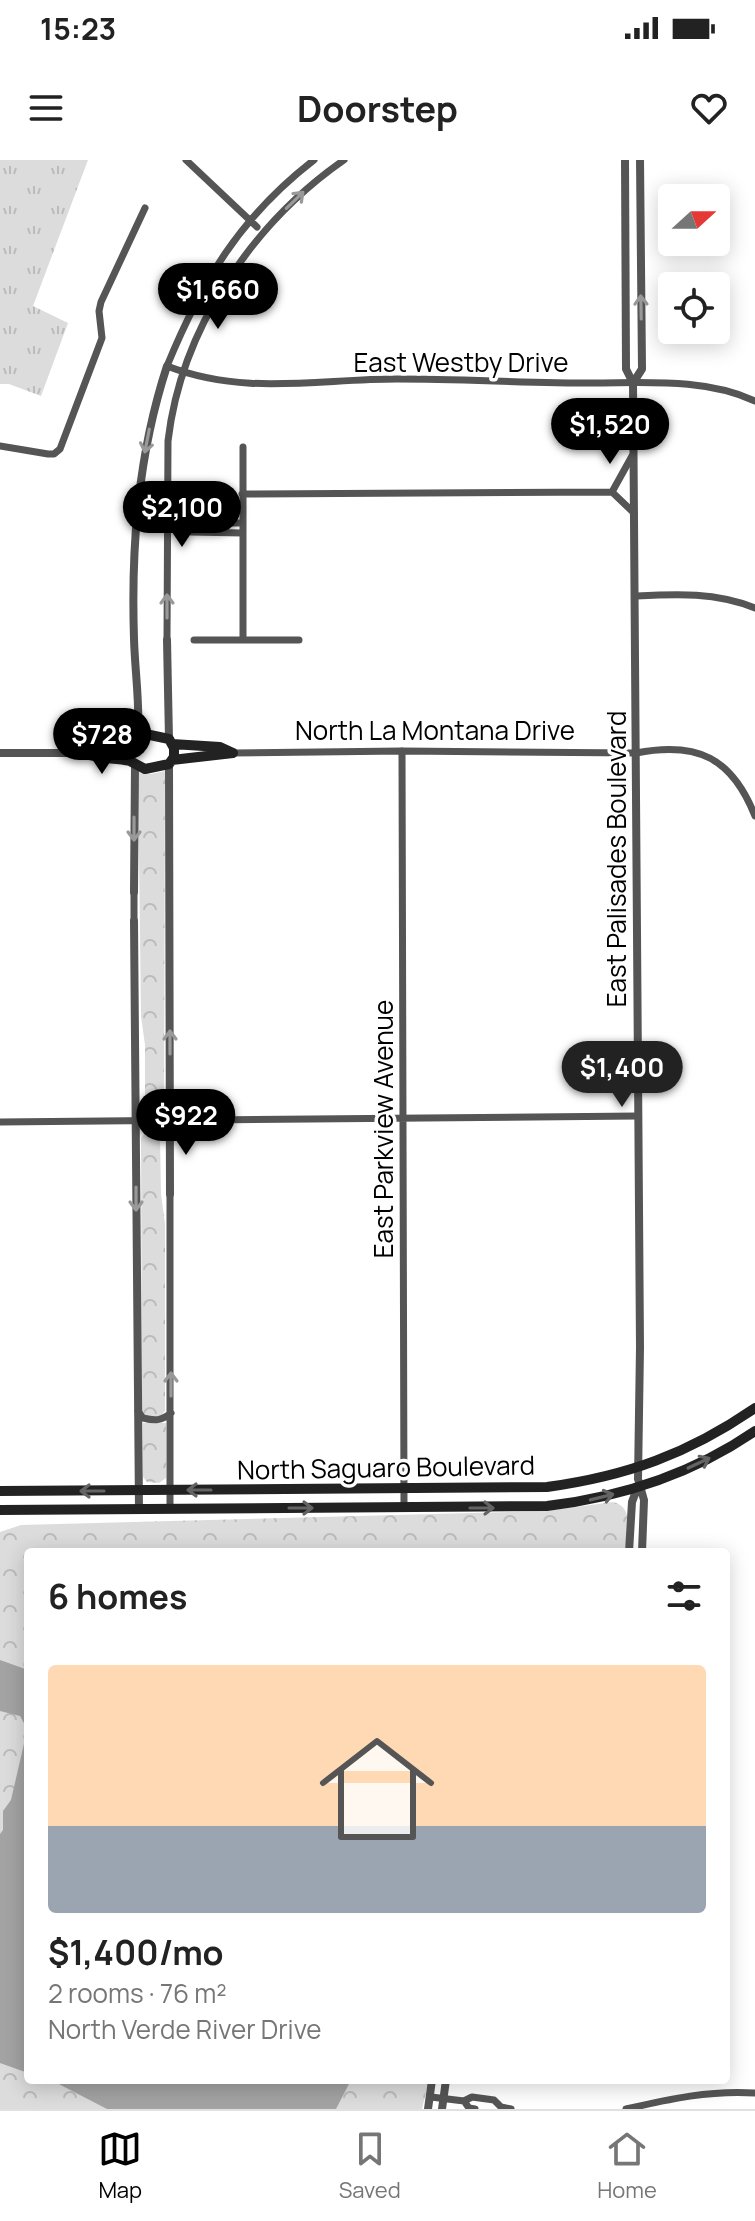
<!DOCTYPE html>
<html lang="en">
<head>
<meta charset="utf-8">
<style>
  body { margin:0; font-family:Manrope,sans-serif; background:#f6f6f6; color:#222; height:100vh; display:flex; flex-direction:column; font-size:30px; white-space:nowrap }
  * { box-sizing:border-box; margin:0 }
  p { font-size:26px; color:#767676 }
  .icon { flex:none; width:44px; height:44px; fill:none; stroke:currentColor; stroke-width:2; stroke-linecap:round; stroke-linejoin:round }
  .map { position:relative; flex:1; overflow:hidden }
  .panel { position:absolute; left:24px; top:1388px; width:706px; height:536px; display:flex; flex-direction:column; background:#fff; border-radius:8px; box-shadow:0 4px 20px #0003 }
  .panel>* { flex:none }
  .needle { width:52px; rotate:69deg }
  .tools { position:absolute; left:658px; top:24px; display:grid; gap:16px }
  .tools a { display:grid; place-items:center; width:72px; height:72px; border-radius:8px; background:#fff; box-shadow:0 4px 20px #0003; font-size:40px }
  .price { position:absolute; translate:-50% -68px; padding:0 18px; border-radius:28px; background:#000; color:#fff; font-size:26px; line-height:52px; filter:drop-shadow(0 2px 4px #0008) }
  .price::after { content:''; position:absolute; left:50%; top:48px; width:24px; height:18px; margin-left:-12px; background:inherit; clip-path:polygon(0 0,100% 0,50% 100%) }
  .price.on { background:#222; color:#fff }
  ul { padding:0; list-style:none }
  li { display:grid; align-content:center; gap:16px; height:424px; padding:0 24px }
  li span { display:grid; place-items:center; height:248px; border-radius:8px; color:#555 }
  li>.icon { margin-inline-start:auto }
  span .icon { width:144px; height:144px; fill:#fffc; stroke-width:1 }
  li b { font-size:34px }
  h2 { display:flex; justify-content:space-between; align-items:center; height:96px; padding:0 24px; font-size:34px }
  .status { display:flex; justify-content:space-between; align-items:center; height:56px; padding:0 40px; background:#fff; direction:ltr }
  .status svg { height:22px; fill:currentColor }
  header { display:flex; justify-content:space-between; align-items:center; height:104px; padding:0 24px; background:#fff; font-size:36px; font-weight:700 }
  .dock { display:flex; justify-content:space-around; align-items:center; height:112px; border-top:2px solid #e0e0e0; background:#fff; font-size:22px; color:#767676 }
  .dock a { display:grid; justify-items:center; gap:4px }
  .dock .on { color:#000 }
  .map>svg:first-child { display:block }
  .grass { fill:url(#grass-tufts) }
  .park { fill:url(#park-crowns) }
  .water { fill:#a3a3a3 }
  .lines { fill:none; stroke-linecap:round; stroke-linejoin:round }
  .minor { stroke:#555; stroke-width:7 }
  .tertiary { stroke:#555; stroke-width:8 }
  .secondary { stroke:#222; stroke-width:10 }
  .oneway { stroke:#999 }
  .oneway2 { stroke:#646464 }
  .labels { text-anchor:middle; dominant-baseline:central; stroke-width:7; stroke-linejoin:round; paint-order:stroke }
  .street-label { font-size:26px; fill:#000; stroke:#fff }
</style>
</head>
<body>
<div class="status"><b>15:23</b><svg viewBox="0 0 49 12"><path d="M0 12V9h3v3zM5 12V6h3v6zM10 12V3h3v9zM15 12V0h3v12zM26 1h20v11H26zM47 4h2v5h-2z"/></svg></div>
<header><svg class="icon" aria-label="menu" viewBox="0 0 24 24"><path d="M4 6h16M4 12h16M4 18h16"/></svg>Doorstep<svg class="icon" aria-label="heart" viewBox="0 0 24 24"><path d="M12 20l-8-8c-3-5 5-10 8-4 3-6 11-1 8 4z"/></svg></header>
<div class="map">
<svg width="755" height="1949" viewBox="0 0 755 1949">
  <defs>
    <pattern id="grass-tufts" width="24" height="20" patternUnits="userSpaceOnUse" patternTransform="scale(2)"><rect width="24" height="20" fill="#dcdcdc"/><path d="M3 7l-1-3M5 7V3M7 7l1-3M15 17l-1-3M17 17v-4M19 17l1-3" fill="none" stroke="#bbb"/></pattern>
    <pattern id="park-crowns" width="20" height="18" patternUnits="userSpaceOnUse" patternTransform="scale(2)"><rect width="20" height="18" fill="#dcdcdc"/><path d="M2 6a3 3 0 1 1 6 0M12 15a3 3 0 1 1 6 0" fill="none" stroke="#bbb"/></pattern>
  </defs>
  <rect width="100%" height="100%" fill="#fff"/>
  <path class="grass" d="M0,0H88L33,146L68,163L41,236L9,224H0Z"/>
  <path class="park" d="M165,611L164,942L159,947L151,948L145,942V885L141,856L138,612L151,614Z
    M152,971L160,978L161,1034L165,1064V1251L160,1257H148L142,1251L141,978L145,973Z
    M143,1263H166V1318L159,1323L147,1322L143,1317Z
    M613,1342C635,1347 627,1374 625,1392H28V1920H429L422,1949H0V1372L21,1365L546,1351Z"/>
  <path class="water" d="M0,1500L28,1510V1913L0,1903V1674L3,1670V1651L11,1640L26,1575L25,1565L20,1556L0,1551Z
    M51,1920H351L336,1949H107Z"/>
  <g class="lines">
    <path class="minor" d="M186,0L257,67
      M314,0C240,57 202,121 167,206C244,236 317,219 397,219C462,219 527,223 593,223C647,223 705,218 755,241
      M0,286L48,294H54L60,289L102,178L99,151L101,142L145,48
      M243,287V480
      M612,332L632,296
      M242,334L612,332L634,353
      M136,358L184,368L191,372L242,373
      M184,368L191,363H242
      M635,436C677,434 715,432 755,448
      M167,480L168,281C181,169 252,64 344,0
      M194,480H299
      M402,591L404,1348
      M233,593L402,591L636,593C698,581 732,598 755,656
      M134,732V761
      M0,962L638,956
      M138,1251L143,1258C155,1261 161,1261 171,1253
      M170,1349V1034
      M431,1937L464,1941L472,1937L494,1940L501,1947L511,1949
      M464,1941L469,1948L475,1949
      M626,1949C670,1939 710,1930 755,1933"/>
    <path class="tertiary" d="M625,0L626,209L633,223L640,1187L638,1319L644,1340L642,1392
      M633,223L642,209L640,0
      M167,480L169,579
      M138,577C140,544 135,512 134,479C131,386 138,295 167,206
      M0,593H84
      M169,604L170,1034
      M134,732L135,605
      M134,761L139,1350
      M629,1392L632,1342L638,1326
      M428,1949L432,1920
      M442,1949L446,1920"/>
    <path class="secondary" d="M150,575L169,579L174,588V597L169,604L145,609L130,601C126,585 134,576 150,575Z
      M172,584L220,587L233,593
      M84,593L102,587L131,584
      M84,593C100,600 114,597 130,601
      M172,600L233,593
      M0,1331L547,1327C627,1316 688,1294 755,1248
      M0,1350L547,1346C621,1337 694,1313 755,1271"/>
  </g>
  <defs><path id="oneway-shaft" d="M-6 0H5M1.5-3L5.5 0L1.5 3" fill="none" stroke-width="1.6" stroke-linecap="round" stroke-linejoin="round" transform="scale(2)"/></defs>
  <g class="oneway">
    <use href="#oneway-shaft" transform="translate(295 40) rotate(-44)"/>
    <use href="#oneway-shaft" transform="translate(641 147) rotate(-91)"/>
    <use href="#oneway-shaft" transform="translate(147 281) rotate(101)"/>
    <use href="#oneway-shaft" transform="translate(167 446) rotate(-90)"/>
    <use href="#oneway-shaft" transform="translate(134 669) rotate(90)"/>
    <use href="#oneway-shaft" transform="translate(170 882) rotate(-90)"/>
    <use href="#oneway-shaft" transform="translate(136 1039) rotate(90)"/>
    <use href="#oneway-shaft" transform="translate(171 1224) rotate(-90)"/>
  </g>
  <g class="oneway2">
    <use href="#oneway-shaft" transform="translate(699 1303) rotate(-25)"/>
    <use href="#oneway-shaft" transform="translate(199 1330) rotate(180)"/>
    <use href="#oneway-shaft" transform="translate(92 1331) rotate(180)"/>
    <use href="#oneway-shaft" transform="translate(602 1337) rotate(-14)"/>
    <use href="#oneway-shaft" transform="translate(301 1348)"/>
    <use href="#oneway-shaft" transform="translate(482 1348)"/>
  </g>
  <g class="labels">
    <g class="street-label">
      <text x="461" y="202">East Westby Drive</text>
      <text x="435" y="570">North La Montana Drive</text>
      <text transform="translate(616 699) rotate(-90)">East Palisades Boulevard</text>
      <text transform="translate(383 969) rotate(-90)">East Parkview Avenue</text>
      <text transform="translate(386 1307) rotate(-1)">North Saguaro Boulevard</text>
    </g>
  </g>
</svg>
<div class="tools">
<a><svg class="needle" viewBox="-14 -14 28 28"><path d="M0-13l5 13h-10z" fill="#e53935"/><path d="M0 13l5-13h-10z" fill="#767676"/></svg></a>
<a><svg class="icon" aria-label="locate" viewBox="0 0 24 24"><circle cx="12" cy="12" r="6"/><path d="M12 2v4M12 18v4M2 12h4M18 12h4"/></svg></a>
</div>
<b class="price" style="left:218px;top:171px">$1,660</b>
<b class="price" style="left:610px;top:306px">$1,520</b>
<b class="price" style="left:182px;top:389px">$2,100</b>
<b class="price" style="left:102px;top:616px">$728</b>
<b class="price on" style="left:622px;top:949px">$1,400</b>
<b class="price" style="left:186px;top:997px">$922</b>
<section class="panel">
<h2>6 homes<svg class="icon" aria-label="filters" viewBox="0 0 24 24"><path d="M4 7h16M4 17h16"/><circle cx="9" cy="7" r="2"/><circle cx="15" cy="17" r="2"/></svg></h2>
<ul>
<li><span style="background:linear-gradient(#ffd9b3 65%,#9aa5b1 0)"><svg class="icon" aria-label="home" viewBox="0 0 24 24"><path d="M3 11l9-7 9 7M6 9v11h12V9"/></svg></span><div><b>$1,400/mo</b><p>2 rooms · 76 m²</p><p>North Verde River Drive</p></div></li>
</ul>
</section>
</div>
<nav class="dock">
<a class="on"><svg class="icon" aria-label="map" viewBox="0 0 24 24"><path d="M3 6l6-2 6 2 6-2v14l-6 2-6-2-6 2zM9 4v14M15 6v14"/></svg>Map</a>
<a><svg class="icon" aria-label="saved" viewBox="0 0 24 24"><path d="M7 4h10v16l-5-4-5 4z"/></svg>Saved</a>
<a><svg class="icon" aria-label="home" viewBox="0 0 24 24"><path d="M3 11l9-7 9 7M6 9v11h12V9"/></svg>Home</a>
</nav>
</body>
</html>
